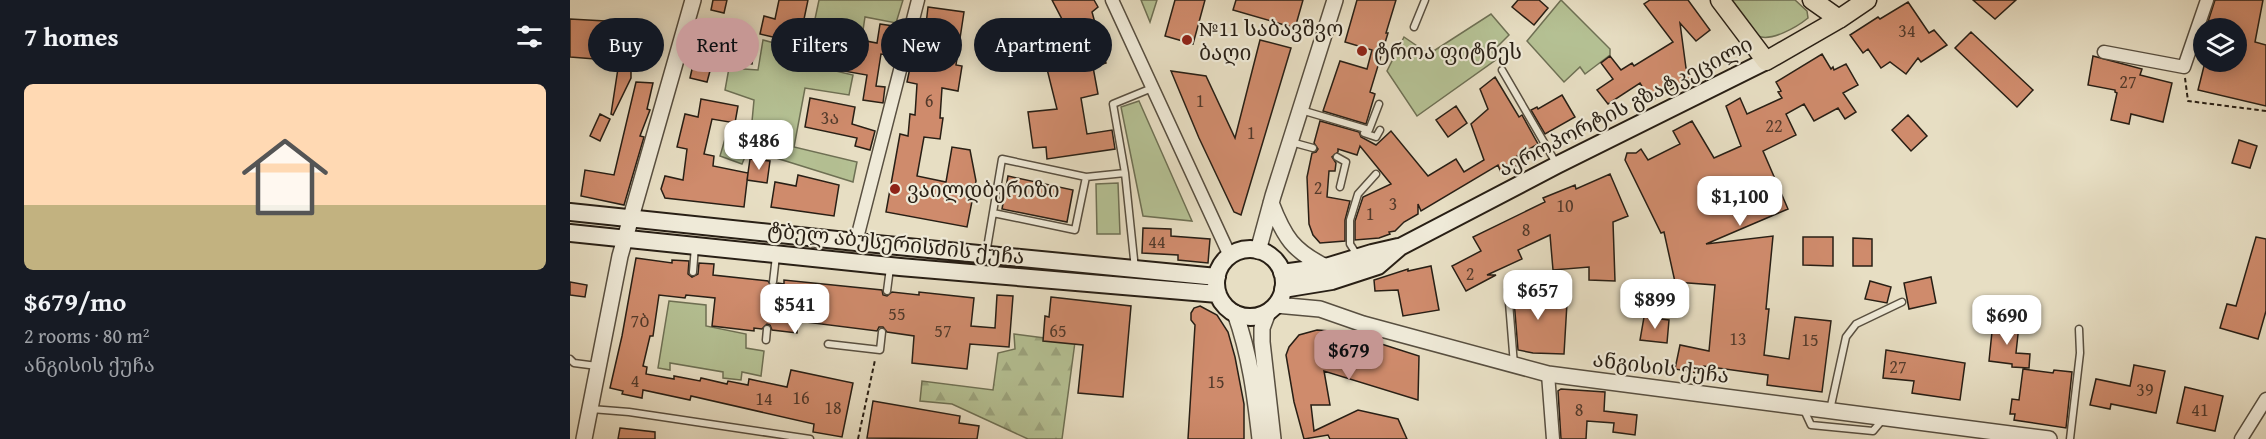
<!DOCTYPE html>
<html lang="en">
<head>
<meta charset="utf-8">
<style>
  body { margin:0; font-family:"Gentium Book Plus","Noto Serif Georgian",serif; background:#20242c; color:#f1f3f6; height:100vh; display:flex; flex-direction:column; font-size:22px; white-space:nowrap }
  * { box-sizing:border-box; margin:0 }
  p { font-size:20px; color:#9ea1a6 }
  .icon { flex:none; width:33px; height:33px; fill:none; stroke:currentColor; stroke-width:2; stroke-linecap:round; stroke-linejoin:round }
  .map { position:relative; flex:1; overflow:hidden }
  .drawer { display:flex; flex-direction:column; background:#171b24; width:570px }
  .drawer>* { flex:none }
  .banner { position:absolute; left:18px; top:18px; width:570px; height:54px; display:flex; gap:12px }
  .buttons { position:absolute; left:1623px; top:18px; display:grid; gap:12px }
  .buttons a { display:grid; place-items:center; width:54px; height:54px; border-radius:50%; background:#171b24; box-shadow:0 3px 15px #0003; font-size:30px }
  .price { position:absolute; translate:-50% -51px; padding:0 14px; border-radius:12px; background:#fff; color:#222; font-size:20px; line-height:39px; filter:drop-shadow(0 2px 3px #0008) }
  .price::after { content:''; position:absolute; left:50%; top:36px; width:18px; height:14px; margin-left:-9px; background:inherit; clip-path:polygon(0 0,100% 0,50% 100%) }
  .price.selected { background:#c59692; color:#111 }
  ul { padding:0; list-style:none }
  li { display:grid; align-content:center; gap:12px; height:318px; padding:0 24px }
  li+li { border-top:2px solid #363941 }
  li span { display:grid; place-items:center; height:186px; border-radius:9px; color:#555 }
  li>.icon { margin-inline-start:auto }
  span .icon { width:108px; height:108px; fill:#fffc; stroke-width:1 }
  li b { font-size:26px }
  h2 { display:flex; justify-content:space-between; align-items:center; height:72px; padding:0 24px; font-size:26px }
  .pill { padding:0 21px; border-radius:27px; background:#171b24; box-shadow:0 3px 15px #0003; font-size:21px; line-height:54px }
  .pill.selected { background:#c59692; color:#111 }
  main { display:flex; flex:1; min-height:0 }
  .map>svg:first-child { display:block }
  .green { fill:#b5c194; stroke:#6e7054; stroke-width:1.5 }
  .forest { fill:url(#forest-firs); stroke:#6e7054; stroke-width:1.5 }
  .building { fill:#cf8b6c; stroke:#281f15; stroke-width:1.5 }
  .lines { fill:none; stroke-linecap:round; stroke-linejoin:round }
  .service-casing { stroke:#584f40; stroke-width:9 }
  .minor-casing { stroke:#584f40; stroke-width:15 }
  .tertiary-casing { stroke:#584f40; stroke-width:18 }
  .secondary-casing { stroke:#281f15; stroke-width:20 }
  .primary-casing { stroke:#281f15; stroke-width:21 }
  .path { stroke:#281f15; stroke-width:2; stroke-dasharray:4.5 3; stroke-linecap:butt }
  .service { stroke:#efead8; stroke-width:6 }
  .minor { stroke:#efead8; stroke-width:12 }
  .tertiary { stroke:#efead8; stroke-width:15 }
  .secondary { stroke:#efead8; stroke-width:16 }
  .primary { stroke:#e7dec3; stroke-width:18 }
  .poi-dot { fill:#8f2418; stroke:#efead8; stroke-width:2 }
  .labels { text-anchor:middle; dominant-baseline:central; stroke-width:4.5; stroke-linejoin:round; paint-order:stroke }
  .number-label { font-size:18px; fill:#523a2b }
  .poi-label { font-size:21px; fill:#281f15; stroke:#efead8; text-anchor:start }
  .street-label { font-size:21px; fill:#281f15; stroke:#efead8 }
</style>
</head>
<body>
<main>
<section class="drawer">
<h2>7 homes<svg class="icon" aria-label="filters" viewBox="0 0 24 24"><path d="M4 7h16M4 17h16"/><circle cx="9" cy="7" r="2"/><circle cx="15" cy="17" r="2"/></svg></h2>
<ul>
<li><span style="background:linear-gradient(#ffd9b3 65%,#c2b280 0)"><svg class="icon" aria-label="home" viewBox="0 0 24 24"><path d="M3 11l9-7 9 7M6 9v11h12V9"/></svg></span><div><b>$679/mo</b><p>2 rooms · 80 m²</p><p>ანგისის ქუჩა</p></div></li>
</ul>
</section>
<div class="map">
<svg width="1696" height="439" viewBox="0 0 1696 439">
  <defs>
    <pattern id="forest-firs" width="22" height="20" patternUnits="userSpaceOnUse" patternTransform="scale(1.5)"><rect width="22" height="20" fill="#b5c194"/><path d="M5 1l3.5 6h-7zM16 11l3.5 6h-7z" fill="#9ca57f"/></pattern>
  </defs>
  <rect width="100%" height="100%" fill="#e7dec3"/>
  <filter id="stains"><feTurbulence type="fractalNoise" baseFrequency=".00333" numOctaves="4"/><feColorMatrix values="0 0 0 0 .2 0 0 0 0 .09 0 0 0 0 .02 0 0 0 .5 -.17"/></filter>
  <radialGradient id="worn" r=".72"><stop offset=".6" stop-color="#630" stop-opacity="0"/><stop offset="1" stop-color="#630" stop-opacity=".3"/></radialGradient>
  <path class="green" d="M249,0H333L326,23L295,17L290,50L264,44L257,69L283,75L279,95L235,88L224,147L287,162L283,182L206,158L177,152L172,164L150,156L157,132H181L184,100L155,90L159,68L188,70L193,40L238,52Z
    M571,0H587L580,22Z
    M991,0L1040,49V55L1015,74L1010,67L994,82L957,41Z
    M1159,0H1225L1237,11L1238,18C1227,27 1201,42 1188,36Z
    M921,14L939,35L922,52L927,59L847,116L817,71L834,37L859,54Z
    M569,101L622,221L573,216L551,107Z
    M548,183L550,234H527L526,184Z
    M99,301L136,305V326L176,334V348L194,351L191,376L172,372L171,380L153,378V372L100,363V370L88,368Z"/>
  <path class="forest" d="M444,334L505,342L492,439H458L382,404L350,401L352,381L423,390L428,353L445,349Z"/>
  <path class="building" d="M143,0H157L154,13L141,10Z
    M209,0H238L229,43L190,34L194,16L205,19Z
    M482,0H524L528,7L522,12L536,63L523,67L528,94L511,98L517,134L542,130L545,149L477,159L476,147L463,148L458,112L487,109L472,49L486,48L481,31L495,25Z
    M605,0H635L623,44L595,36Z
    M666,0H733L725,28L663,10Z
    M787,0H826L816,33H818L800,92L805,94L796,124L753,111L770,61L797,69L802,50L775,42Z
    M948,0H969L978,8L964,25L942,7Z
    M1080,0H1118L1140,30L1126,41L1110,23L1116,68L1122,77L1081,101L1070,83L1038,104L1027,90L1043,79L1031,63L1040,56L1051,70L1062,63L1064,66L1103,42L1074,4Z
    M1403,0H1446L1425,19Z
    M1645,0H1693L1685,42L1696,45V106L1628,90L1635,62H1666V28H1636Z
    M1338,2L1359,33L1364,30L1377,45L1351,62L1348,58L1336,74L1320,62L1311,68L1298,49L1293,53L1280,35L1308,17L1310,19Z
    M358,7L394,12L386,65L392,66L388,91L372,88L370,118H373L370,139L354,137L347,176L376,182L382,147L400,150L406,181L397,227L316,212L330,134L338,136L340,114L345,115L347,84L337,82L342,58L352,59Z
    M0,19L53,22L50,61L0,57Z
    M310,24L330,27L325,56L311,54L306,86L315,87L313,103L293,100L297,75L268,70L271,50L283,52L285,39L307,43Z
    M1401,32L1463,90L1447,107L1385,48Z
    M690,40L721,48L671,215L664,212L629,138L601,71L636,76L665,138Z
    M165,41L185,43L182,64L163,61Z
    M1252,54L1261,69L1263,67L1264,70L1276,64L1288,85L1273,93L1286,112L1275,119L1268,108L1244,121L1234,104L1216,114L1226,135L1193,151L1218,209L1136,244L1203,236L1196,309H1199L1194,355L1219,359L1225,317L1261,321L1252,392L1197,385L1198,375L1134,366L1132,374L1105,369L1110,345L1139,351L1145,285L1105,282L1094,232L1091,233L1055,160L1057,153H1066L1071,149L1078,160L1110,144L1103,131L1122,121L1144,158L1171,146L1156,106L1170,98L1177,114L1212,98L1208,92L1211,91L1206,82Z
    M125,56L143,60L137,82L120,78Z
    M1523,56L1572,69L1570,75L1602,83L1593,122L1561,114L1559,124L1541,120L1547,93L1545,92V90L1518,85Z
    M49,62H61V78L43,115L41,114Z
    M925,77L949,117L952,115L968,144L947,156L951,164L931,173L928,165L851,211L848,204V214L834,222L825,231L819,232L820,234L809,238L785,240V221L793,197L821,184L790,146L787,155L768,149V152L762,157L766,163L765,171H759L757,197L780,201L775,220V241L750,243L743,235L739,224L737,177L742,153L746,152L748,149L744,143L750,121L789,132L791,137L806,145L821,131L858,176L886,159L894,172L914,160L901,124L918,109L910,89Z
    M66,82L83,83L77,109L80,110L70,136L74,137L54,205L11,196L15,170L44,175Z
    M992,95L1005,117L975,134L961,110L967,107L968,109Z
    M240,98L285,107L282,124L305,131L300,150L285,146L287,138L235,127Z
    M131,99L168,106L165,123L142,119L134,154L144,156L143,166L178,173L174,207L95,198L91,189L95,176L113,180L117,149L107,147L115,114L128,117Z
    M886,106L897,123L878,137L866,120Z
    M30,114L40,119L30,141L20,136Z
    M1338,115L1357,136L1341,151L1322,130Z
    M1669,140L1687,146L1680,168L1662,163Z
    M180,159L200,161L197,183L177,180Z
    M1040,174L1058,216L1043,222L1045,281L1019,280V267L983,270L980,235L948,250L952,259L917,275H926L896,291L882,266L911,251L903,237L975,202L973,198L1005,185L1006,189Z
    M228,175L269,185L264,216L201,207L205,182L226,186Z
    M438,176L503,190L497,222L432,209Z
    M573,228L601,229V236L640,239L638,263L608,260V255L572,253Z
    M1233,237H1263V266L1233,265Z
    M1686,237L1696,239V311L1688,339L1650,328L1657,304L1666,306Z
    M1283,238L1302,239V266H1283Z
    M66,258L102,263V260L119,261L118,274L122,277L128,274L129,263L144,264L143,275L198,281L202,287H206L208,283L214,284V280L312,290L313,295L317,296L322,292L349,295V292L404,298L401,326L425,328L427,295L443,296L439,347L400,344L397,369L342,363L344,336L317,332L313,327H309L307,331L228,321L227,333L202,330L200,325L197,324L192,329L184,328V331L142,326L145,298L116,295L115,298L89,295L83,336H80L73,366L77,367L76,374L104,379V376L130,381L131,378L157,384L158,381L178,385L179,379L217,387L221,370L283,383L272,437L243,432L244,424L121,396L120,400L73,390L72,398L52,394L53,391L40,388L52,336Z
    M861,266L869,310L833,316L828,290L805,291L804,280L838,269V271Z
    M942,275H958L960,299L997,303L994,354L963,353L948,350Z
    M1361,277L1366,303L1339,309L1334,283Z
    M1300,281L1321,287L1317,303L1295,299Z
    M0,282L17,285L15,297L0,295Z
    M481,297L561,306L553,397L508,393L513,345L473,341L475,316L479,317Z
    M630,306L647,315L658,332L665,357L674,404V439H618L625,325L621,320V313L624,308Z
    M1074,317L1099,320L1097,343L1070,340Z
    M1423,322L1449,325L1446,353L1460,354L1459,368L1442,367V364L1419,361Z
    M747,330L774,332L849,356L848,400L754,371L760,405H741L744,431L788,410L828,419L837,439H760L758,435L734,439L724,402L716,355L719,347L729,335Z
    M1316,350L1395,363L1390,400L1342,393L1344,381L1313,378Z
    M1564,365L1595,371L1586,413L1541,404L1540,409L1520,405L1526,379L1560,386Z
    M1453,369L1483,373L1484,370L1502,372L1496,428L1444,420L1445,414H1440L1442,399L1449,400Z
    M1615,387L1653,396L1645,431L1607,423Z
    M991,389L1035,392L1034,411L1067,415L1065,435L1043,432L1044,423L1017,421L1016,439H991L988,391Z
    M303,401L390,416L389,423L409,426L407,439L297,438Z
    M50,428L85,432V439H48Z"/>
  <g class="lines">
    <defs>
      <path id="service" d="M844,27L855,0
        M932,70L986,163
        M731,110L799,130L809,104
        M794,133L806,137L810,130
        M721,142L743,148
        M767,157L776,162L770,187
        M555,173L543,104L582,88
        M423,213L505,230L516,177
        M416,254L432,159L516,177L555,173L565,269
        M787,255L780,244V220L788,194L806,174
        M123,272L125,246
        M203,282L206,256
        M938,290L944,365
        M317,291L320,268
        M196,340L197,329
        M258,344L310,350L312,332
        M0,359L4,363L27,366
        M21,409L59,412L240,439
        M1234,410L1241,425L1303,431L1313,419
        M1260,410L1276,337L1286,324L1332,302
        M1500,439L1510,353L1509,329"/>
      <path id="minor" d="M542,0L660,256
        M1534,52L1614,67L1637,0
        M286,242L348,0
        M978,374L983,439
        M1671,439L1696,399"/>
      <path id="tertiary" d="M701,203C714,237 723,251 756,267
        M688,251L703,196L765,0
        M706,305L750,309L793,324L978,374L1479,439
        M698,312L692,328V342L703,439
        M665,313C680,355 685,395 690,439
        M14,439L50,256L123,0"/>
      <path id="secondary" d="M0,212L286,242L647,277
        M0,233L330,267L648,294
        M646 283a34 34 0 1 1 68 0a34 34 0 1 1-68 0Z
        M712,273L756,267L802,253L828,247
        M713,289L762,281L808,266L830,247L987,165L1196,61"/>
      <path id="primary" d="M1150,0L1196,61L1269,19L1297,0
        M1242,0L1269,19"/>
    </defs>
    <use href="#service" class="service-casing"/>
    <use href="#minor" class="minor-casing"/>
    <use href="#tertiary" class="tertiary-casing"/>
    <use href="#secondary" class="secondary-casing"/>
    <use href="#primary" class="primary-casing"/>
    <path class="path" d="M1615,78L1618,101L1696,111
      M288,439L305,360"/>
    <use href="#service" class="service"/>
    <use href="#minor" class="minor"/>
    <use href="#tertiary" class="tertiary"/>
    <use href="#secondary" class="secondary"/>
    <use href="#primary" class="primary"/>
  </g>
  <g class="poi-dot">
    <circle cx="617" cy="40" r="6"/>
    <circle cx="792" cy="51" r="6"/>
    <circle cx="325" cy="189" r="6"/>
  </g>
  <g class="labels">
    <g class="number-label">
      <text x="1337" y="30">34</text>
      <text x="1558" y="81">27</text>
      <text x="359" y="100">6</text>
      <text x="630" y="100">1</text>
      <text x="260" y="117">3ა</text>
      <text x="1204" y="125">22</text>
      <text x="681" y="132">1</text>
      <text x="748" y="187">2</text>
      <text x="823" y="203">3</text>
      <text x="995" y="205">10</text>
      <text x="800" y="213">1</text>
      <text x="956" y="229">8</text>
      <text x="587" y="241">44</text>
      <text x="900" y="273">2</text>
      <text x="327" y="313">55</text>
      <text x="70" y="320">7ბ</text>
      <text x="373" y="330">57</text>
      <text x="488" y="330">65</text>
      <text x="1168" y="338">13</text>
      <text x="1240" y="339">15</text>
      <text x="1328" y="366">27</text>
      <text x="65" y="380">4</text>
      <text x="646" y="381">15</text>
      <text x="1575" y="389">39</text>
      <text x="231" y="397">16</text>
      <text x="194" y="398">14</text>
      <text x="263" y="407">18</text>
      <text x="1009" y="409">8</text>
      <text x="1630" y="409">41</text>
    </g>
    <g class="poi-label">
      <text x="629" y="28">№11 საბავშვო<tspan x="629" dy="24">ბაღი</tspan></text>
      <text x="804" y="51">ტროა ფიტნეს</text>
      <text x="337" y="189">ვაილდბერიზი</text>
    </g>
    <g class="street-label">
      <text transform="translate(1055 106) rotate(-27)">აეროპორტის გზატკეცილი</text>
      <text transform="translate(326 243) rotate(6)">ტბელ აბუსერისძის ქუჩა</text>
      <text transform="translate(1091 367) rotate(7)">ანგისის ქუჩა</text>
    </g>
  </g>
  <rect width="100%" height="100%" filter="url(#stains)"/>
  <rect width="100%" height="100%" fill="url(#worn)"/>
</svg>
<div class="buttons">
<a><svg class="icon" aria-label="layers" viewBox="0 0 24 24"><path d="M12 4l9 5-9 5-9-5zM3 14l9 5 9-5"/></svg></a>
</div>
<b class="price" style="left:189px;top:171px">$486</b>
<b class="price" style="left:1170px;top:227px">$1,100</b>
<b class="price" style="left:968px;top:321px">$657</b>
<b class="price" style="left:1085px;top:330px">$899</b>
<b class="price" style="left:225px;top:335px">$541</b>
<b class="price" style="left:1437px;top:346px">$690</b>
<b class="price selected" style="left:779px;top:381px">$679</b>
<div class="banner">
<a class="pill">Buy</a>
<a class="pill selected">Rent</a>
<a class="pill">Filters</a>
<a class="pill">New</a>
<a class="pill">Apartment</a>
</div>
</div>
</main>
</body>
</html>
